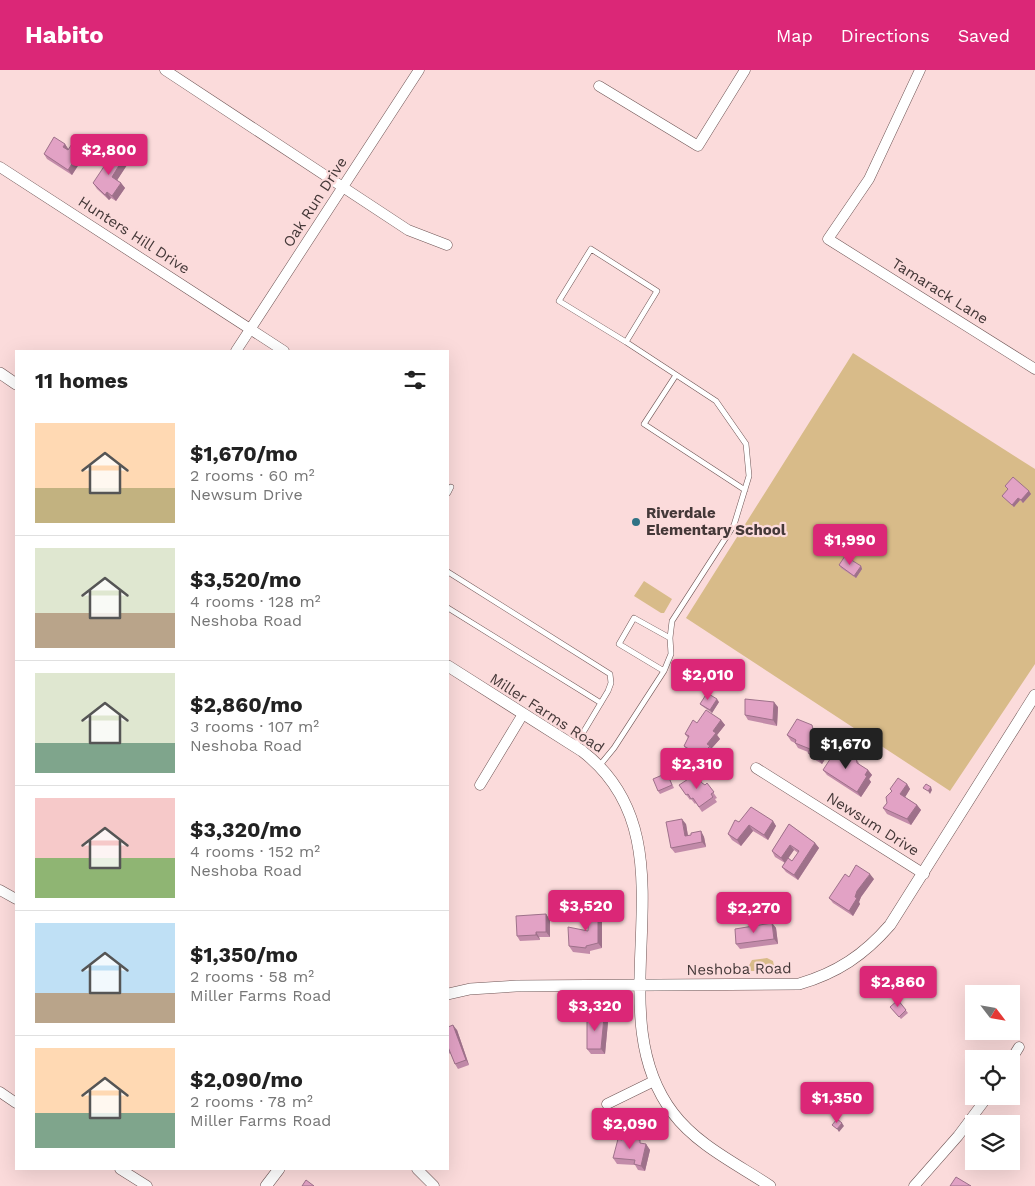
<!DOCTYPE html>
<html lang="en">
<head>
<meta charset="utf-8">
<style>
  body { margin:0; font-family:"Work Sans",sans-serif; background:#f2f2f2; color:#222; height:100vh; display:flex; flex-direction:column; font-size:19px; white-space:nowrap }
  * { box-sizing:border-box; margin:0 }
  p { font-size:16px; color:#767676 }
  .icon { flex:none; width:28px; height:28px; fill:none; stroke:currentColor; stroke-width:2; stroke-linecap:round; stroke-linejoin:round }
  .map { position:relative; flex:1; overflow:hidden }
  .drawer { position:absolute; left:15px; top:280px; width:434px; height:820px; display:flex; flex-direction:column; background:#fff; border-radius:0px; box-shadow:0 5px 20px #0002 }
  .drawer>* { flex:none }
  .needle { width:32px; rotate:121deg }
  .fabs { position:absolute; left:965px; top:915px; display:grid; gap:10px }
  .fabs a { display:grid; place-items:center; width:55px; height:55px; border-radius:0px; background:#fff; box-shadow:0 5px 20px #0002; font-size:25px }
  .price { position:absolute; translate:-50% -42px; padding:0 11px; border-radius:5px; background:#db2777; color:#fff; font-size:16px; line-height:32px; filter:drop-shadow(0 1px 2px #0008) }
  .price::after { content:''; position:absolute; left:50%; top:30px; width:15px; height:11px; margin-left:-8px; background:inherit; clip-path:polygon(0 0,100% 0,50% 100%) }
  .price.active { background:#222; color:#fff }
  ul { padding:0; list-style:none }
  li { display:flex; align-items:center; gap:15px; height:125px; padding:0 20px }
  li+li { border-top:1px solid #e0e0e0 }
  li span { display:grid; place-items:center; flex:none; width:140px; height:100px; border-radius:0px; color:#555 }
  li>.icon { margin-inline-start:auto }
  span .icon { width:60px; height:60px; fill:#fffc; stroke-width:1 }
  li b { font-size:21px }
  h2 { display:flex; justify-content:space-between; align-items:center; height:60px; padding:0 20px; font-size:21px }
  header { display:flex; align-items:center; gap:30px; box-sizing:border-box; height:70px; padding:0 25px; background:#db2777; color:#fff }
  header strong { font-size:24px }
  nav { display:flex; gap:28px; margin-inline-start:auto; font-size:18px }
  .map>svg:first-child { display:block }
  .green { fill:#d8bb89 }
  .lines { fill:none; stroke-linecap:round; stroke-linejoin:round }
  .service-casing { stroke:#6e5454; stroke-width:6 }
  .minor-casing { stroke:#6e5454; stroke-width:11 }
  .tertiary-casing { stroke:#6e5454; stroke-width:12 }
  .service { stroke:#fff; stroke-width:5 }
  .minor { stroke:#fff; stroke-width:10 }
  .tertiary { stroke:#fff; stroke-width:11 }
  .wall { fill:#c28ba9; fill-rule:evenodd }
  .shaded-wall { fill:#9e718a }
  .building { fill:#e2a2c5; stroke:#9e718a }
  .poi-dot { fill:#307284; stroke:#fbdbdb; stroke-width:2 }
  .labels { text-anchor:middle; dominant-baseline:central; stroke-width:4.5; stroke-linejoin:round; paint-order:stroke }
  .street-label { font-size:15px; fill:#443838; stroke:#fbdbdb }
  .poi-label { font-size:15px; font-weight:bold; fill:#443838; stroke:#fbdbdb; text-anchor:start }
</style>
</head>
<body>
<header>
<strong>Habito</strong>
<nav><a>Map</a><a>Directions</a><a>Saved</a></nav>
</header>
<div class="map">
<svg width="1035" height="1116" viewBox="0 0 1035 1116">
  <rect width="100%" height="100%" fill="#fbdbdb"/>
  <path class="green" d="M853,283L1035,399V594L950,721L686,548Z
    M644,511L672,529L664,543H661L634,526Z
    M767,888L773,891L775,901H746L752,890Z"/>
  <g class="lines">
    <defs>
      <path id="service" d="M676,305L644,354L745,420
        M448,423L451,417
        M448,502L610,604L611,613L608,621L575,676
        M448,538L601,633
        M664,601L619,574L634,548L670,568
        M600,695L614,678L664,601L671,584L670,568L672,551L734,455L749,406L746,374L716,331L626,272L657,221L591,179L559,231L626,272"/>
      <path id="minor" d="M165,0L408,160L447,175
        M920,0L869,109L828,169L1035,299
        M599,16L698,76L745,0
        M0,97L284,281
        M236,281L419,0
        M756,698L924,804
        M480,715L523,644
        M0,820L16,829
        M1011,990L1019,977
        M0,1022L16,1033
        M607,1034L654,1011
        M120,1099L147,1116
        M417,1099L434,1116
        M914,1116L958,1066L988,1026"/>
      <path id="tertiary" d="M0,303L16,314
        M448,596L582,681C701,772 592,937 673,1043C697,1075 737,1094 770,1116
        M448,924L470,919L516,916L799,914C837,903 864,885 890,855L1035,625
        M266,1116L279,1099"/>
    </defs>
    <use href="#service" class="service-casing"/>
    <use href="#minor" class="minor-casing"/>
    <use href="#tertiary" class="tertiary-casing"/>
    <use href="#service" class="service"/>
    <use href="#minor" class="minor"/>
    <use href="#tertiary" class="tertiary"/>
  </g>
  <path class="wall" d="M86,72L90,77L72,105L47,89L44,84L65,74L68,79Z
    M123,89L127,95L117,110L121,113L125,118L116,131L111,128L109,130L97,119L93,113Z
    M1005,416L1029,421L1031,424L1023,433L1020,430L1014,437L1002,426L1008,419Z
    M839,495L861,496L862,499L856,508L841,498Z
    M719,632L712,643L702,636L700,634Z
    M778,637L777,656L748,650L745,645Z
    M721,650L725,655L717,665L720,669L711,679L713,681L704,691L687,681L684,676L688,668L685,664L697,653Z
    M816,661L822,665L837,670L822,694L812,688L808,682L798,678L795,673L791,671L787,665Z
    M856,688L860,695L868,700L872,705L869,709L871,712L861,727L827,705L823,700Z
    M667,703L674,718L660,724L658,721Z
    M702,713L705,715L707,713L717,728L715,729L717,732L702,742L696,733L695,734L691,729L690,730L679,715Z
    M907,714L910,719L905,727L917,735L921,740L911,755L887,744L883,738L887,733L892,721L890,719Z
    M773,751L776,756L768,770L753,761L741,776L732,770L728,764L739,752Z
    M686,754L688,766L691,765L701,761L704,767L706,777L675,783L671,778Z
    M789,754L815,773L819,778L798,810L786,802L782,797L785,793L775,787L772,781ZM794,780L798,783L792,791L788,788Z
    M849,807L874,809L861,827L859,832L860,834L853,846L833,833L829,828Z
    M602,843V878L590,881V884L573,882L569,876L588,861Z
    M546,844L550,850V867H539L540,870L520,871L517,866Z
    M772,853L776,858L778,874L740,879L736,874Z
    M898,930L908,943L901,949L892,939Z
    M608,952L605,984H591L587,979Z
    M448,957L457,960L469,995L458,999L455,994L451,983L448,984Z
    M643,1074H646L650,1080L645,1101L638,1100L635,1095L617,1094L613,1088Z"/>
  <path class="shaded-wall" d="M86,72L90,77L72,105L68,100Z
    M65,74L69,80L67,83L63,77Z
    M123,89L127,95L116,112L112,107Z
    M121,113L125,118L116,131L112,126Z
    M107,122L111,128L109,130L105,125Z
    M1029,421L1031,424L1023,433L1021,430Z
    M1018,428L1020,430L1014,437L1012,435Z
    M861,496L862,499L856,508L854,506Z
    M717,629L719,632L712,643L710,640Z
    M774,632L778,637L777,656L773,650Z
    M721,650L725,655L717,665L720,669L711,679L710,676L707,674L713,661Z
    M834,665L837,670L822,694L818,689Z
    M868,700L872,705L869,709L871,712L861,727L857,722L865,705Z
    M907,714L910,719L904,729L900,724Z
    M931,717L932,720L930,724L928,721Z
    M917,735L921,740L911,755L907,749Z
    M682,749L686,754L689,772L685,766Z
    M773,751L776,756L768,770L764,765Z
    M749,755L753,761L741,776L737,770Z
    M701,761L704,767L706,777L702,772Z
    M815,773L819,778L798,810L794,805Z
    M790,775L794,780L785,793L781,788Z
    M870,804L874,809L861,827L859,832L860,834L853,846L849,841L857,821Z
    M598,837L602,843V878L598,873Z
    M546,844L550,850V867L546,862Z
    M772,853L776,858L778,874L774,869Z
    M536,862L539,867L540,870L536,865Z
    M604,947L608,952L605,984L601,979Z
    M453,955L457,960L469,995L466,990Z
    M842,1053L844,1056L839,1062L837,1059Z
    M646,1074L650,1080L645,1101L641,1096Z"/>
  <path class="building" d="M77,66L86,72L68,100L44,84L54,67L65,74L63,77L68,80Z
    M113,83L123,89L112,107L121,113L112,126L107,122L105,125L93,113Z
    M1013,407L1029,421L1021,430L1018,428L1012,435L1002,426L1008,419L1005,416Z
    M845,486L861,496L854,506L839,495Z
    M707,623L717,629L710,640L700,634Z
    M745,629L774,632L773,650L745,645Z
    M706,640L721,650L713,661L716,663L707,674L710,676L700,686L684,676L689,666L685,664L693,650L697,653Z
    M797,649L812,655L813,659L822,665L825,660L834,665L818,689L808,683L810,679L795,673L796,670L787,665Z
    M838,677L856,688L857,693L868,700L865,705L867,706L857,722L823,700Z
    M667,703L672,715L658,721L653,709Z
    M696,704L702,713L705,715L707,713L714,722L711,724L713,727L699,737L693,728L691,729L688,724L686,725L679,715Z
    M898,708L907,714L900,724L917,735L907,749L883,738L887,733L886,727L892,721L890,719Z
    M926,714L931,717L928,721L923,718Z
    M751,737L773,751L764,765L749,755L737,770L728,764L735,750L739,752Z
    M682,749L685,766L691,765V763L701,761L702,772L671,778L666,752Z
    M789,754L815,773L794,805L782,797L788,788L792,791L799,781L790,775L781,788L772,781Z
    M856,795L870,804L857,821L855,827L857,828L849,841L829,828L845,804L849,807Z
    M591,837H598V873L586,876V878L569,876L568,857L588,861V842H591Z
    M546,844V862H536V865L517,866L516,846Z
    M772,853L774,869L736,874L735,859Z
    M898,930L906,940L899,947L890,937Z
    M587,947H604L601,979H587Z
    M453,955L466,990L455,994L448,977V957Z
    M837,1049L842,1053L837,1059L832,1055Z
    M623,1066L640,1070V1073L646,1074L641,1096L634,1094L635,1090L613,1088L618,1069L622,1070Z
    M956,1107L971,1116H950Z
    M306,1110L314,1116H302Z"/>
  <circle class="poi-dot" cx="636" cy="452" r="5"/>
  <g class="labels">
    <g class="street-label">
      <text transform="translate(315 132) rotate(-57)">Oak Run Drive</text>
      <text transform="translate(134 165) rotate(33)">Hunters Hill Drive</text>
      <text transform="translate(940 221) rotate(32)">Tamarack Lane</text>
      <text transform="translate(547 643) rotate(33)">Miller Farms Road</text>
      <text transform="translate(873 754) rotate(32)">Newsum Drive</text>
      <text transform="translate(739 899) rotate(-1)">Neshoba Road</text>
    </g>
    <g class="poi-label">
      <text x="646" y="443">Riverdale<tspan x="646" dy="17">Elementary School</tspan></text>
    </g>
  </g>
</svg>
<div class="fabs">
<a><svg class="needle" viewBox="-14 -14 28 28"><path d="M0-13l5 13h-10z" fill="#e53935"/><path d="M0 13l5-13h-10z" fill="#767676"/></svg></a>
<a><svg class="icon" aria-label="locate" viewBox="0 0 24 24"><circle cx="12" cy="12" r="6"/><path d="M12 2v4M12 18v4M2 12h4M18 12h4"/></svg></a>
<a><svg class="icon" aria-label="layers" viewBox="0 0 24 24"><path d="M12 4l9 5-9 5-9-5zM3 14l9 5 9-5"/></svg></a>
</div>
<b class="price" style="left:109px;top:106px">$2,800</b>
<b class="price" style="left:850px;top:496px">$1,990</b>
<b class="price" style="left:708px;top:631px">$2,010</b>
<b class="price active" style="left:846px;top:700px">$1,670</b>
<b class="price" style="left:697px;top:720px">$2,310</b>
<b class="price" style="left:586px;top:862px">$3,520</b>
<b class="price" style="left:754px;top:864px">$2,270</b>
<b class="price" style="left:898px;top:938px">$2,860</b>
<b class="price" style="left:595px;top:962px">$3,320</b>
<b class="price" style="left:837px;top:1054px">$1,350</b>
<b class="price" style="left:630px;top:1080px">$2,090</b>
<section class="drawer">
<h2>11 homes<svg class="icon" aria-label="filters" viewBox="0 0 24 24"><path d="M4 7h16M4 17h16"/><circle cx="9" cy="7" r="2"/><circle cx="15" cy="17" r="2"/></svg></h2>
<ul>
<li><span style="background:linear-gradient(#ffd9b3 65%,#c2b280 0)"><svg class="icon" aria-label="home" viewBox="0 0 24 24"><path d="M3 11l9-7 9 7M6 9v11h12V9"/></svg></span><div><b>$1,670/mo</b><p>2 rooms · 60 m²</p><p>Newsum Drive</p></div></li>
<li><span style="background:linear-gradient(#dfe7d0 65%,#b9a48a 0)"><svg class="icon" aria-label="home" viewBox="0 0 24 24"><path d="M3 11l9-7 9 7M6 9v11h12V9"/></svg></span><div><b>$3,520/mo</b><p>4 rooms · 128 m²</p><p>Neshoba Road</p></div></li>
<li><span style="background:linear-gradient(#dfe7d0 70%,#7fa58c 0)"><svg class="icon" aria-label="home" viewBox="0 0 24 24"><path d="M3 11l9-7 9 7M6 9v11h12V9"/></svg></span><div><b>$2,860/mo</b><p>3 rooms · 107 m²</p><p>Neshoba Road</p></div></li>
<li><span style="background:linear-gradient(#f6c9c9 60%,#8fb573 0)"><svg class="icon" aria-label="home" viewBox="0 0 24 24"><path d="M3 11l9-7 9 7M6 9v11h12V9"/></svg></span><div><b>$3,320/mo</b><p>4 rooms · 152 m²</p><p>Neshoba Road</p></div></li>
<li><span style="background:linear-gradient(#bfe0f5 70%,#b9a48a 0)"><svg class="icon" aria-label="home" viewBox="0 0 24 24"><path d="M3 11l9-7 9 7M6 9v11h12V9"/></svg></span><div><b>$1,350/mo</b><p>2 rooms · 58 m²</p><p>Miller Farms Road</p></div></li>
<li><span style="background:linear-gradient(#ffd9b3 65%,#7fa58c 0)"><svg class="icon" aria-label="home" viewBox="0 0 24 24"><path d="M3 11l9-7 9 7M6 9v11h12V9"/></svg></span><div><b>$2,090/mo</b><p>2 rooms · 78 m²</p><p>Miller Farms Road</p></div></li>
</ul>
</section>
</div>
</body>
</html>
